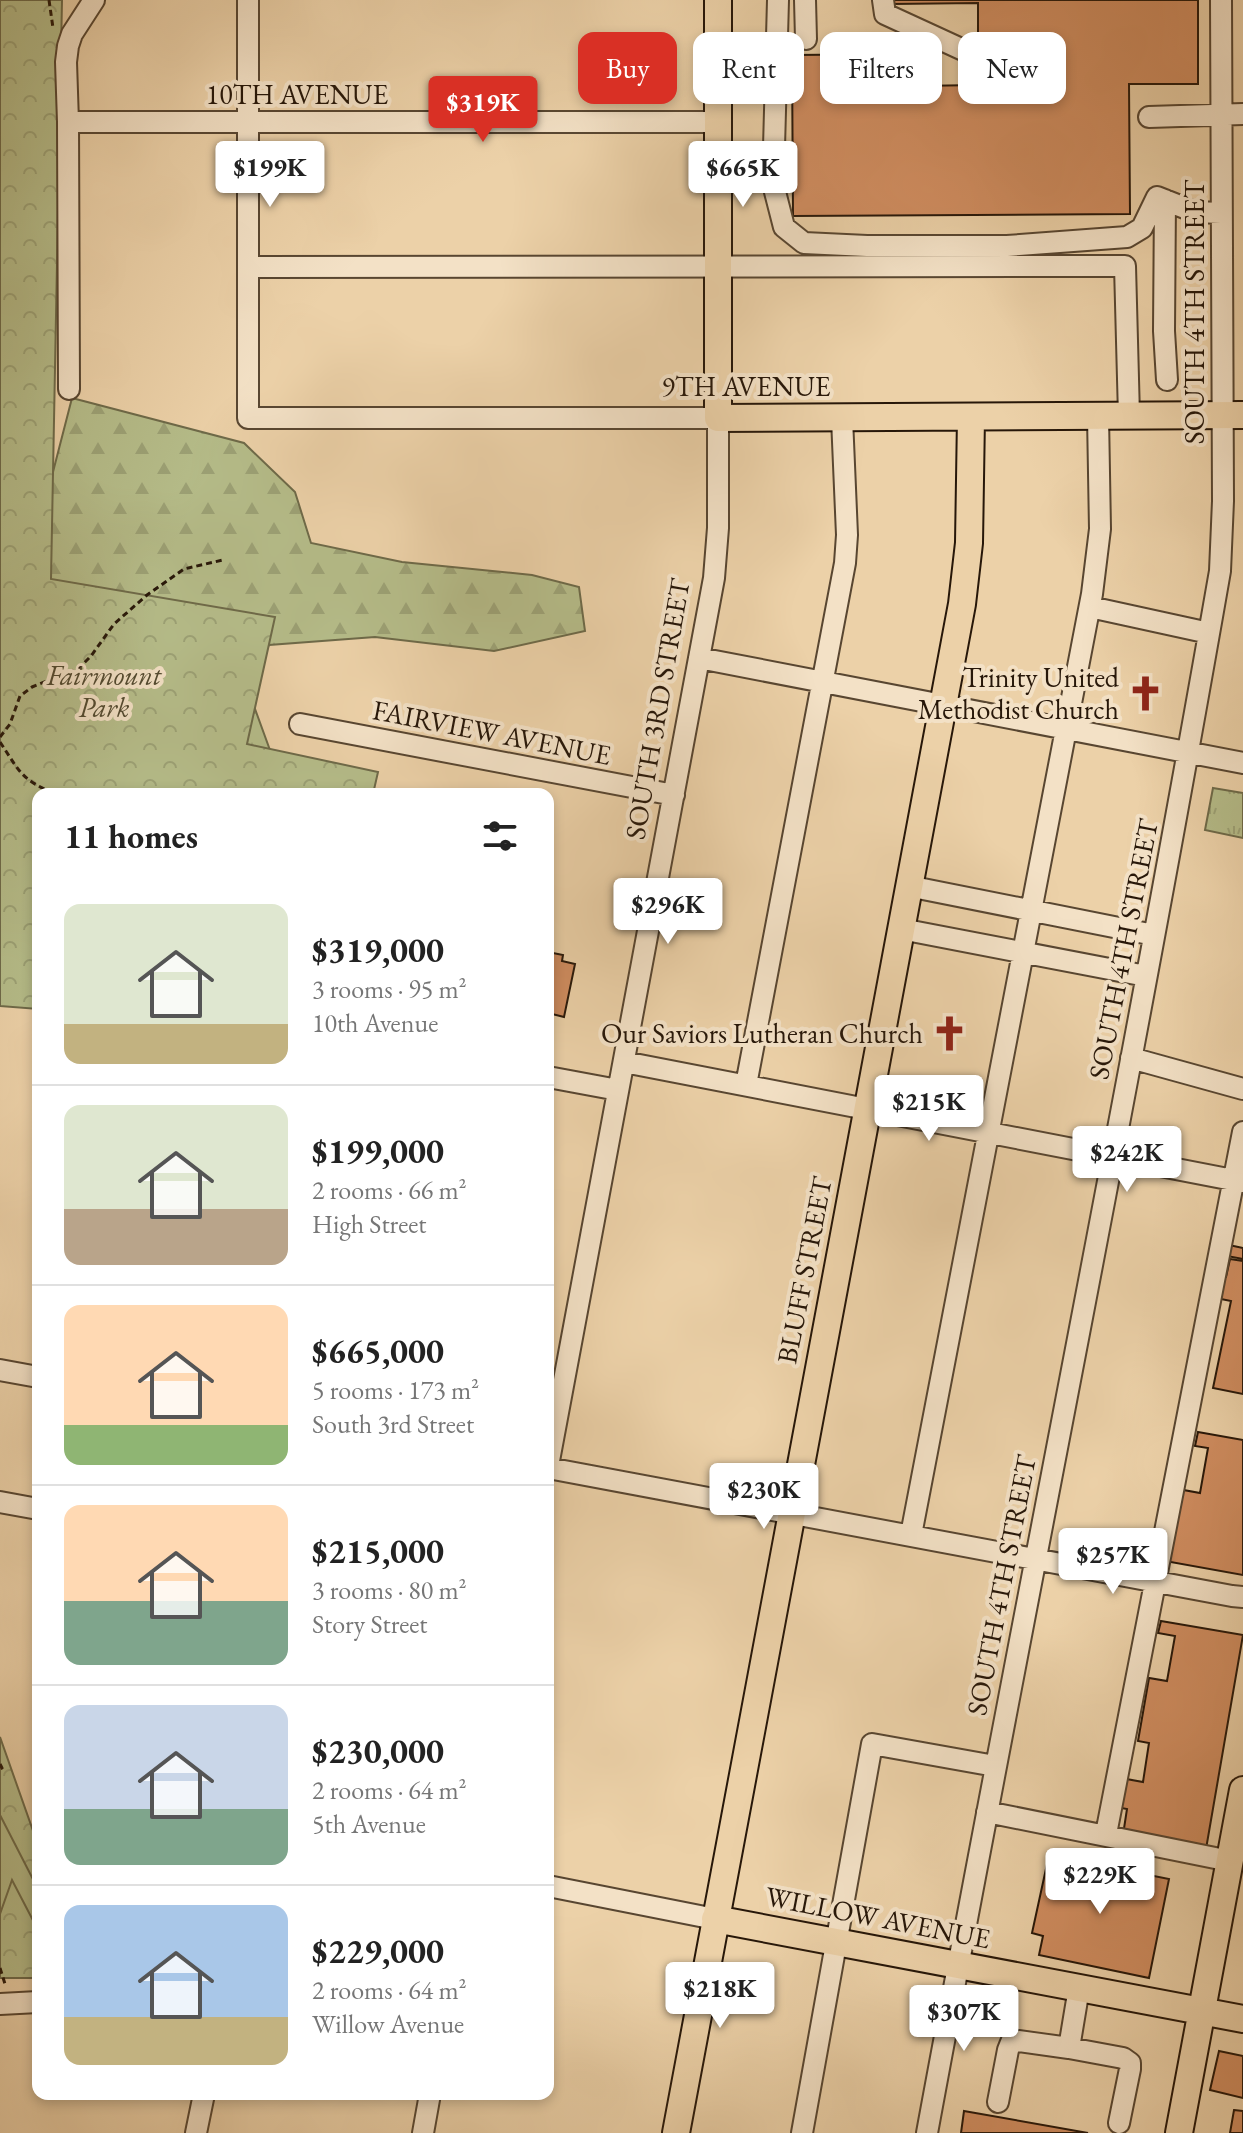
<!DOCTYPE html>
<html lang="en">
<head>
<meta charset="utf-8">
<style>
  body { margin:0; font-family:"EB Garamond",serif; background:#f2f2f2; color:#222; height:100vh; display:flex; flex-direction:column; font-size:30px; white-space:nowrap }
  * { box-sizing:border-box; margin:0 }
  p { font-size:26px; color:#767676 }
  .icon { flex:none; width:44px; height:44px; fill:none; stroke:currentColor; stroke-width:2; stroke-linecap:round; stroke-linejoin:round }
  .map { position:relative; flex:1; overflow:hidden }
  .details { position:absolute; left:32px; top:788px; width:522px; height:1312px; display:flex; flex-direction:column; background:#fff; border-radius:16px; box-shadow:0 4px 12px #0003 }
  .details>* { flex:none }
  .hud { position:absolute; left:578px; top:32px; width:544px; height:72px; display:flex; gap:16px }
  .price { position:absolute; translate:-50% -68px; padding:0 18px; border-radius:8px; background:#fff; color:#222; font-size:26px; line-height:52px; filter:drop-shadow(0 2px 4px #0008) }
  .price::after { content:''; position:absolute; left:50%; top:48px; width:24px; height:18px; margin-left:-12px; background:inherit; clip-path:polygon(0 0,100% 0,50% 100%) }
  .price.on { background:#d93025; color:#fff }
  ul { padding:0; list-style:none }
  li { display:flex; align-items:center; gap:24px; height:200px; padding:0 32px }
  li+li { border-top:2px solid #e0e0e0 }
  li span { display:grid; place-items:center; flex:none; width:224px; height:160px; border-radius:16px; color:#555 }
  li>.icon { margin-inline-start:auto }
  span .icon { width:96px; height:96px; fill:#fffc; stroke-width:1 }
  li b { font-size:34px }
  h2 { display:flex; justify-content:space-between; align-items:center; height:96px; padding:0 32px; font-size:34px }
  .pill { padding:0 28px; border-radius:16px; background:#fff; box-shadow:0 4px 12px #0003; font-size:28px; line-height:72px }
  .pill.on { background:#d93025; color:#fff }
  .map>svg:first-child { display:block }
  .grass { fill:url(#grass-tufts); stroke:#6e6a49; stroke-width:2 }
  .forest { fill:url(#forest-firs); stroke:#6e6a49; stroke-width:2 }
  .park { fill:url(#park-crowns); stroke:#6e6a49; stroke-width:2 }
  .pitch { fill:#b5bc89; stroke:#6e6a49; stroke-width:2 }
  .building { fill:#d08d60; stroke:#271709; stroke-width:2 }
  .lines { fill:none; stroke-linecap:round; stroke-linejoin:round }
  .minor-casing { stroke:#584631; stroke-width:24 }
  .major-casing { stroke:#271709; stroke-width:30 }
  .path { stroke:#271709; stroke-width:3; stroke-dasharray:6 4; stroke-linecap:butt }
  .minor { stroke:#f3e1c6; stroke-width:20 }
  .major { stroke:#ecd1a8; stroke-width:26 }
  .labels { text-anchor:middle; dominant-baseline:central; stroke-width:8; stroke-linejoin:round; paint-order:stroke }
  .street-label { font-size:28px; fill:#271709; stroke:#f3e1c6 }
  .park-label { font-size:28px; font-style:italic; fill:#52492f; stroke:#f3e1c6 }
  .poi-label { font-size:28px; fill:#271709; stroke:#f3e1c6; text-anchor:end }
</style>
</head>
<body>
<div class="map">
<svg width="1243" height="2133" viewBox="0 0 1243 2133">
  <defs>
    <pattern id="grass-tufts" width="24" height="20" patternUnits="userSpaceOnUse" patternTransform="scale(2)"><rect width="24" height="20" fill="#b5bc89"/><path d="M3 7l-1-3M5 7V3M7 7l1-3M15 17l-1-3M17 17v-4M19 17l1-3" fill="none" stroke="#9ca175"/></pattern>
    <pattern id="forest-firs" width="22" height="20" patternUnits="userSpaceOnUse" patternTransform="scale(2)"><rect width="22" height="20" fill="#b5bc89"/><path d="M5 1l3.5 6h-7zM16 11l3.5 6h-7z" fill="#9ca175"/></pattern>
    <pattern id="park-crowns" width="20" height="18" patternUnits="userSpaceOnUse" patternTransform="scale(2)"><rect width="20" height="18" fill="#b5bc89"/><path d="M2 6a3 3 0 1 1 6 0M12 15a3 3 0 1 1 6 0" fill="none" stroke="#9ca175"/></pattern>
  </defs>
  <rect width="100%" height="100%" fill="#ecd1a8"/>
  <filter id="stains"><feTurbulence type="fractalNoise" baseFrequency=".0025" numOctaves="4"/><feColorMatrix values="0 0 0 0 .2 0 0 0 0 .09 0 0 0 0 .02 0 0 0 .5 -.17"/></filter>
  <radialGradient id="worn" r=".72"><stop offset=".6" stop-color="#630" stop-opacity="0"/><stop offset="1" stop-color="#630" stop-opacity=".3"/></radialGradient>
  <path class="grass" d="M1213,788L1243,793V838L1205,830Z"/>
  <path class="forest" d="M72,398L244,443L295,492L311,543L402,562L532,575L579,587L585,631L494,651L375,637L269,645L246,684L271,753L38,794L0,678Z"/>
  <path class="park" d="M0,0H62L51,579L275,617L247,744L378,772L373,794H38V1009L0,1006Z
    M0,1737L38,1845V1978H0Z"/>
  <path class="pitch" d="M0,1815L38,1889V1930L12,1880L0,1914Z"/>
  <path class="building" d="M892,0H1198V84H1129L1130,214L793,216L792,55L917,54V86L978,85V3L892,4Z
    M548,952L563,955L562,961L575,964L564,1017L548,1013Z
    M1229,1245L1243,1248V1259L1227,1256Z
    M1230,1259L1243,1261V1394L1213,1388L1231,1301L1216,1298L1220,1279L1226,1277Z
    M1198,1432L1243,1440V1575L1165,1561L1178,1489L1200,1493L1208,1448L1195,1446Z
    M1161,1621L1243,1635L1206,1849L1123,1835L1127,1809L1116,1807L1121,1778L1143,1782L1149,1743L1138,1741L1149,1678L1167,1681L1175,1636L1158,1633Z
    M1049,1855L1169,1879L1149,1978L1039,1955L1043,1936L1032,1933Z
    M1219,2051L1243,2056V2098L1210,2090Z
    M1234,2110L1243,2111V2133H1230Z
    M964,2111L1088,2133H961Z"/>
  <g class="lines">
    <defs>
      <path id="minor" d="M248,0V418H718V528L714,578L548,1466
        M778,0L773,184L784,227L804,243L867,246H1007L1127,237L1142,228L1157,197L1195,212L1221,213
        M805,0L806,39
        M883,0L885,14L972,54
        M1149,117L1243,114
        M68,122H718
        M1165,200L1164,331L1167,380
        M248,267L1125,266L1129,416
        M69,389L68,122L66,62L68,46L72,34L94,0
        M1090,607L1209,633
        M699,658L1243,763
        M300,724L674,795
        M908,886L1154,935
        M901,929L1146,976
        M1131,1058L1243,1089
        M624,1062L1243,1182
        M548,1077L618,1090
        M746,1085L845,563L847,535L842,418
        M0,1370L38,1377
        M548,1468L1232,1596L1243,1597
        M0,1502L38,1509
        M911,1535L1092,594L1100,529L1098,416
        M987,1812L1230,1861
        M1106,1834L1243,1132
        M548,1886L715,1919
        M1079,1988L1069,2048L1123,2058L1130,2063V2069L1119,2123
        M0,2004L38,2002
        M998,2102L1008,2050L1012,2040L1069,2048
        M196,2133L204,2094
        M423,2133L430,2094
        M802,2133L872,1744L995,1766
        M927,2133C1023,1612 1129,1093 1220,571L1223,501L1221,0"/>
      <path id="major" d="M718,0V418L1243,415
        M715,1919L1243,2019
        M676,2133L962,604L969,543L971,417
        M1179,2133L1243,1790"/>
    </defs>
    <use href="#minor" class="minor-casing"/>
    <use href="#major" class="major-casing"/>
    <path class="path" d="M49,0L53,28
      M0,737L10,724L20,696L32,687L79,668L91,656L114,624L147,595L184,569L223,560
      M0,742C20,772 21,780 56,794
      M0,1764L2,1768L0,1769
      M0,1968L5,1984"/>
    <use href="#minor" class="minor"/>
    <use href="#major" class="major"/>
  </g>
  <defs>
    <symbol id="church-bare" viewBox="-9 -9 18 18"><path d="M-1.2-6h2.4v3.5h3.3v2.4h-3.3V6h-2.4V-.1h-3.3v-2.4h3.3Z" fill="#8f2418" stroke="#f3e1c6" stroke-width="2.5" paint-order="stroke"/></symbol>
  </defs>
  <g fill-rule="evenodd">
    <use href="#church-bare" x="1120" y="668" width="51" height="51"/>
    <use href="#church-bare" x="924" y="1008" width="51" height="51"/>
  </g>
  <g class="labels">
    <g class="street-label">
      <text x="297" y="94">10TH AVENUE</text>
      <text transform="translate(1194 312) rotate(-90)">SOUTH 4TH STREET</text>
      <text x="746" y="386">9TH AVENUE</text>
      <text transform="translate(657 709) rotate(-80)">SOUTH 3RD STREET</text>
      <text transform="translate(492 732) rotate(11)">FAIRVIEW AVENUE</text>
      <text transform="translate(1123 949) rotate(-79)">SOUTH 4TH STREET</text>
      <text transform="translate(804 1270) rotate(-79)">BLUFF STREET</text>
      <text transform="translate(1001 1585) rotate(-79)">SOUTH 4TH STREET</text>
      <text transform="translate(878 1917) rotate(11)">WILLOW AVENUE</text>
    </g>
    <g class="park-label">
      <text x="104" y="675">Fairmount<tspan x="104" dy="32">Park</tspan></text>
    </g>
    <g class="poi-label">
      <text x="1119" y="677">Trinity United<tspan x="1119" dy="32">Methodist Church</tspan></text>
      <text x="923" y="1033">Our Saviors Lutheran Church</text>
    </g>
  </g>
  <rect width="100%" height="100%" filter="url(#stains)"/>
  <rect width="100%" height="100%" fill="url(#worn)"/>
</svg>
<b class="price on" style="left:483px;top:144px">$319K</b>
<b class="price" style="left:270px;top:209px">$199K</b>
<b class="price" style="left:743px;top:209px">$665K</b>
<b class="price" style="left:668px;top:946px">$296K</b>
<b class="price" style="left:929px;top:1143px">$215K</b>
<b class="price" style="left:1127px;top:1194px">$242K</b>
<b class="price" style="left:764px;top:1531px">$230K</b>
<b class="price" style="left:1113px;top:1596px">$257K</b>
<b class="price" style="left:1100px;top:1916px">$229K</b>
<b class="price" style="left:720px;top:2030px">$218K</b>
<b class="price" style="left:964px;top:2053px">$307K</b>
<div class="hud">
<a class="pill on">Buy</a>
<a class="pill">Rent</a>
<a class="pill">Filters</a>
<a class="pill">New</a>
</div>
<section class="details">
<h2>11 homes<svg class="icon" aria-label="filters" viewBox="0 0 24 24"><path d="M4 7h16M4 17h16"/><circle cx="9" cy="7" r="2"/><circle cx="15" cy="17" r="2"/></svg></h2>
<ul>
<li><span style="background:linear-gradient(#dfe7d0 75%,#c2b280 0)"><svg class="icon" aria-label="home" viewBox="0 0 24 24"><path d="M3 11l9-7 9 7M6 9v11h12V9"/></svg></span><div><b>$319,000</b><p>3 rooms · 95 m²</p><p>10th Avenue</p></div></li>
<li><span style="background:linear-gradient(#dfe7d0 65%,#b9a48a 0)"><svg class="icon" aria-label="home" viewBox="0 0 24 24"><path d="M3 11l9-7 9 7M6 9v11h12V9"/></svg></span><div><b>$199,000</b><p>2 rooms · 66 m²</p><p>High Street</p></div></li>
<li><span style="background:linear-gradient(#ffd9b3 75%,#8fb573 0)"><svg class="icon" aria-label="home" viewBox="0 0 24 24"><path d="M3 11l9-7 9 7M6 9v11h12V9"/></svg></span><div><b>$665,000</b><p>5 rooms · 173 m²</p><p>South 3rd Street</p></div></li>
<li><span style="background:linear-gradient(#ffd9b3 60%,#7fa58c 0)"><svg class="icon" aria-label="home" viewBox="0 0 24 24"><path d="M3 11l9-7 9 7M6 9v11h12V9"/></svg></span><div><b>$215,000</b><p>3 rooms · 80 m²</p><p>Story Street</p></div></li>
<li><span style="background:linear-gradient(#c9d6e8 65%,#7fa58c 0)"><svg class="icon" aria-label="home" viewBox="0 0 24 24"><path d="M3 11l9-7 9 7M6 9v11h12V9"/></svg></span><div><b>$230,000</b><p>2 rooms · 64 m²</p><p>5th Avenue</p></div></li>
<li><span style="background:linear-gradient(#a9c7e8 70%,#c2b280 0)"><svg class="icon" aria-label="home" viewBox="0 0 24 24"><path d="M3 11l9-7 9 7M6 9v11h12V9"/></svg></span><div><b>$229,000</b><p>2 rooms · 64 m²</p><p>Willow Avenue</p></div></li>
</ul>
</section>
</div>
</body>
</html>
